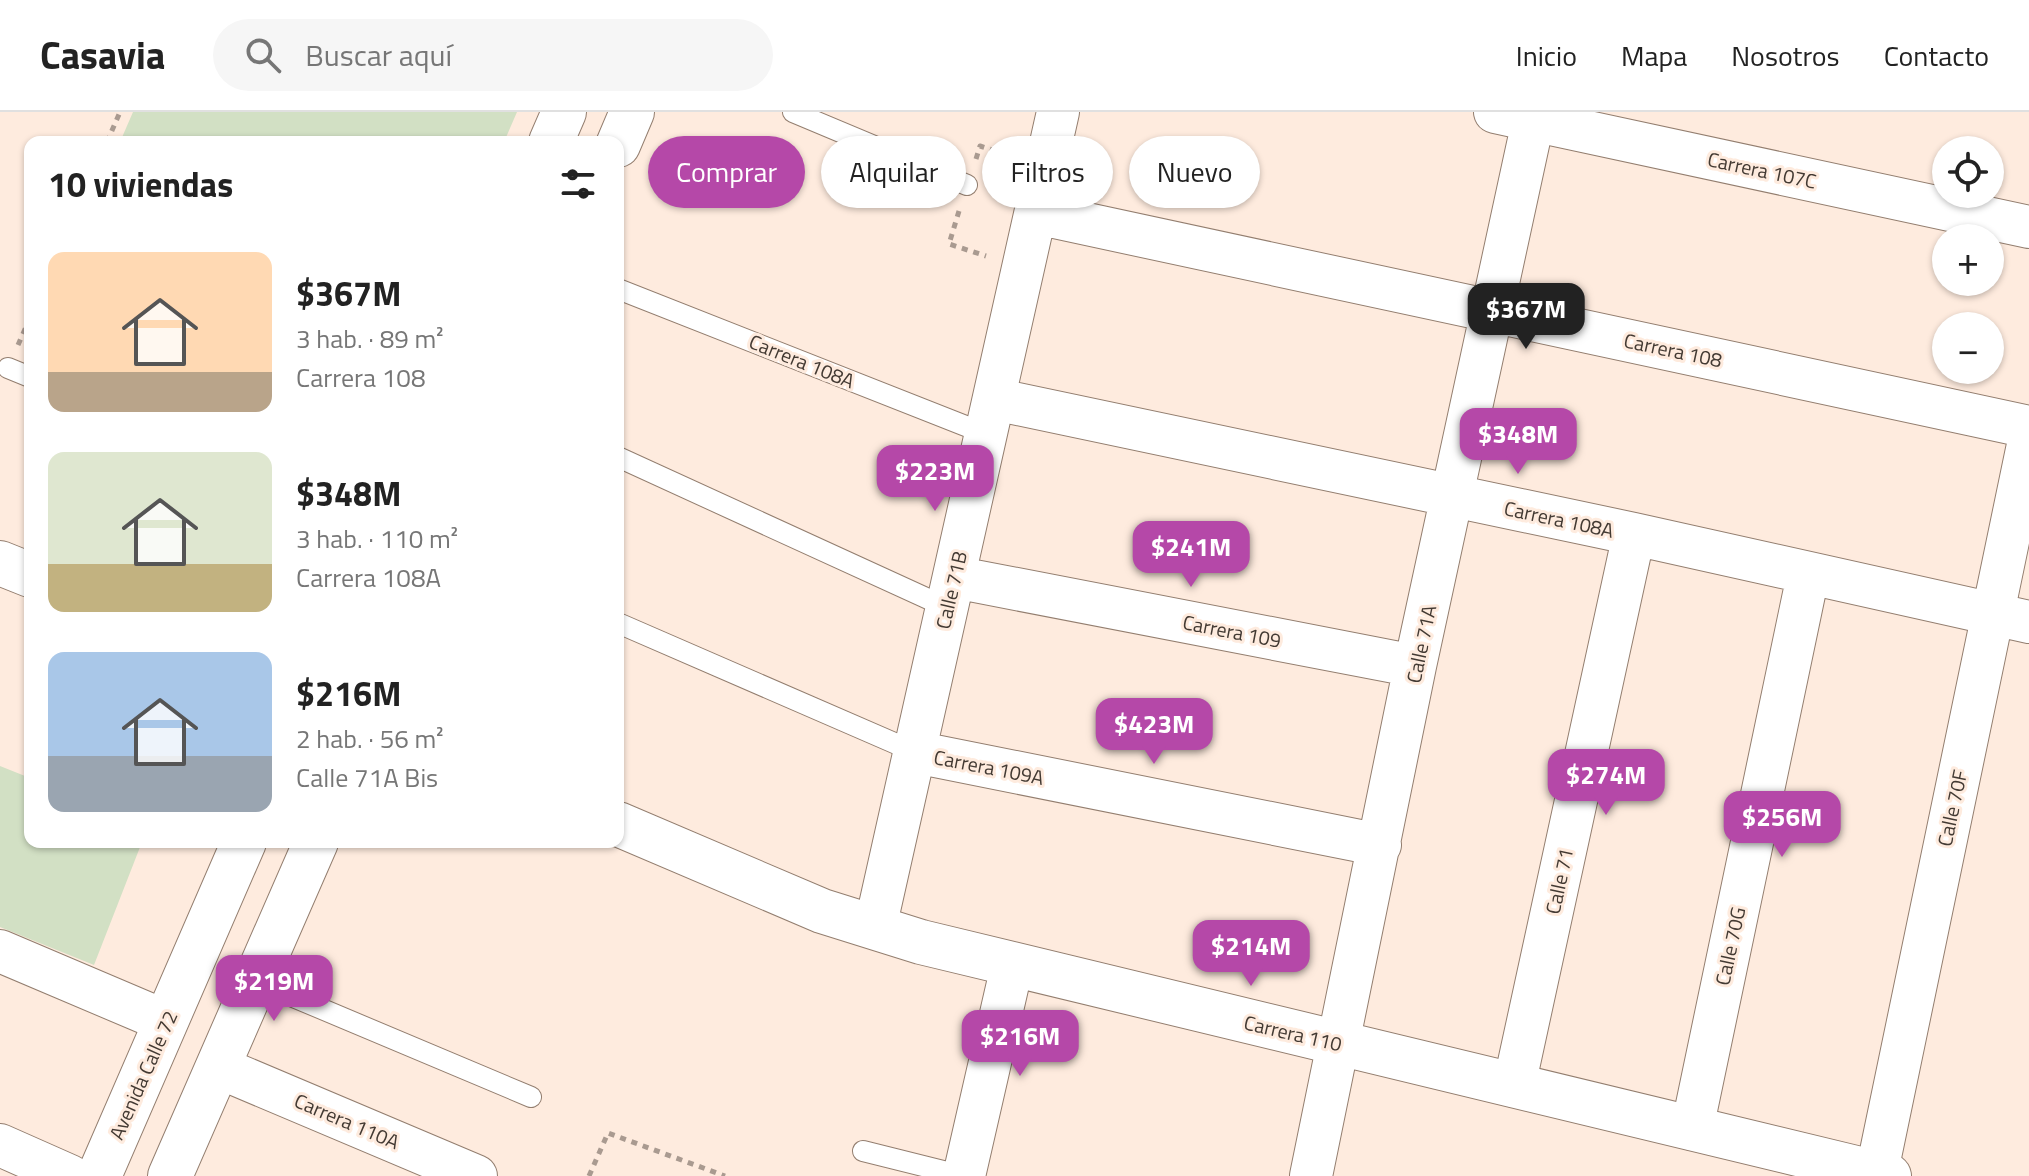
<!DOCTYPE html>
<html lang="es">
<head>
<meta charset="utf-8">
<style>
  body { margin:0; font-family:"Titillium Web",sans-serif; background:#f6f6f6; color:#222; height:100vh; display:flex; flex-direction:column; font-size:30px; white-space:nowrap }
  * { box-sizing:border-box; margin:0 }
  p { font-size:26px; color:#767676 }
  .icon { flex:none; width:44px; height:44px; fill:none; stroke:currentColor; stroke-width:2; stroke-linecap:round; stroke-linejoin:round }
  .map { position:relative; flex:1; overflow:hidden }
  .drawer { position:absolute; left:24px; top:24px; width:600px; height:712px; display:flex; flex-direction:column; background:#fff; border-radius:16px; box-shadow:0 2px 6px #0004 }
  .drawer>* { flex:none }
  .banner { position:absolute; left:648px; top:24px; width:760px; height:72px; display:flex; gap:16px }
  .tools { position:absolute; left:1932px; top:24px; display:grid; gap:16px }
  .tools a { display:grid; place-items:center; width:72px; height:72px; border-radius:50%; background:#fff; box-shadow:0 2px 6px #0004; font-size:40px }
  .price { position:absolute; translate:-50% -68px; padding:0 18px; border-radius:16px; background:#b548a8; color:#fff; font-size:26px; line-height:52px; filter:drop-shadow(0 2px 4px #0008) }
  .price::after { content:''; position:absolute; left:50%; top:48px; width:24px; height:18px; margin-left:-12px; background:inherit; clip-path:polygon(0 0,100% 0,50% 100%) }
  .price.active { background:#222; color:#fff }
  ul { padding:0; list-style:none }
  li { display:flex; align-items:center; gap:24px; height:200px; padding:0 24px }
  li span { display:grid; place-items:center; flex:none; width:224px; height:160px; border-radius:16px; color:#555 }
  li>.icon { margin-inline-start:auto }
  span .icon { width:96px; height:96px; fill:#fffc; stroke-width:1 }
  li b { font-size:34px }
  h2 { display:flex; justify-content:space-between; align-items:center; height:96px; padding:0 24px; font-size:34px }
  .chip { padding:0 28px; border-radius:36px; background:#fff; box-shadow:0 2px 6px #0004; font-size:28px; line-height:72px }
  .chip.active { background:#b548a8; color:#fff }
  header { display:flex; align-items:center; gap:48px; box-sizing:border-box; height:112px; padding:0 40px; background:#fff; border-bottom:2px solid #e0e0e0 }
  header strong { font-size:38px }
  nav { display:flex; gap:44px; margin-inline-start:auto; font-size:28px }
  .search { width:560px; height:72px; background:#f6f6f6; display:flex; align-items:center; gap:20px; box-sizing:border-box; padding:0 28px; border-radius:44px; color:#767676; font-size:30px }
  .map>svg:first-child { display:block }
  .green { fill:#d2e0c4 }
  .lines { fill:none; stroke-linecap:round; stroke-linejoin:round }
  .lane-casing { stroke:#937e6f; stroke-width:22 }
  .street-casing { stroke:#937e6f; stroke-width:44 }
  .secondary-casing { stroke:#937e6f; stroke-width:46 }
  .path { stroke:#a99a90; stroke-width:5; stroke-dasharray:6 6; stroke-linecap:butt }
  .lane { stroke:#fff; stroke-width:20 }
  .street { stroke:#fff; stroke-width:42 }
  .secondary { stroke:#fff; stroke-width:44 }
  .labels { text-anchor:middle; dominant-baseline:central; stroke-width:6; stroke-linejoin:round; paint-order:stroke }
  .street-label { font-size:20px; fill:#433a33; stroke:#feebde }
</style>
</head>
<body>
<header>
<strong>Casavia</strong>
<div class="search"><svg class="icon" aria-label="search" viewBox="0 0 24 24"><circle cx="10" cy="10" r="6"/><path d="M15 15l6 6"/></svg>Buscar aquí</div>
<nav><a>Inicio</a><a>Mapa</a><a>Nosotros</a><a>Contacto</a></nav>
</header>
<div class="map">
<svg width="2029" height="1064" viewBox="0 0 2029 1064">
  <rect width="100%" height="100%" fill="#feebde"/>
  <path class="green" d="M133,0H517L504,30H120Z
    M0,654L30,666V730H142L94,853L0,815Z"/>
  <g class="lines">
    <defs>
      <path id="lane" d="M793,0L967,73
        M618,177L986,322
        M8,256L30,265
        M618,345L948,496
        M618,511L915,640
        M256,867L291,884L531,985
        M863,1039L963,1064"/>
      <path id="street" d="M1495,0L2029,115
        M1036,101L2029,315
        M994,287L1634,422L2029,510
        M954,465L1415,554
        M915,640L1380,733
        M875,816L1058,0
        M0,839L146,901
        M218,955L476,1064
        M1514,974L1634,422
        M1692,1017L1808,463
        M0,1033L70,1064
        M964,1064L1012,854
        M1311,1064L1415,554L1535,0
        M1876,1064L2029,328"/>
      <path id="secondary" d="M551,30L564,0
        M618,33L632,0
        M0,451L30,463
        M618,712L822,799L921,830L1889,1064
        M99,1064L244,730
        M170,1064L316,730"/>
    </defs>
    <use href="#lane" class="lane-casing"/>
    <use href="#street" class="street-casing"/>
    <use href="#secondary" class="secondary-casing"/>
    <path class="path" d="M107,30L120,0
      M976,47L980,34L1011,44
      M959,99L949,132L986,144
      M18,233L30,206
      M589,1064L608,1021L725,1064"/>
    <use href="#lane" class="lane"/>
    <use href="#street" class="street"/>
    <use href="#secondary" class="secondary"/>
  </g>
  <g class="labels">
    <g class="street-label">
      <text transform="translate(1762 58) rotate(12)">Carrera 107C</text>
      <text transform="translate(1673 238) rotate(12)">Carrera 108</text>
      <text transform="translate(802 249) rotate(22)">Carrera 108A</text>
      <text transform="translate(1559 407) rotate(12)">Carrera 108A</text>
      <text transform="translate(951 478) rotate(-77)">Calle 71B</text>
      <text transform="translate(1232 519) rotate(11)">Carrera 109</text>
      <text transform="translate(1421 532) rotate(-78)">Calle 71A</text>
      <text transform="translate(989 655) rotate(11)">Carrera 109A</text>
      <text transform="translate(1952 696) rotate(-78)">Calle 70F</text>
      <text transform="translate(1559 769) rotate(-78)">Calle 71</text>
      <text transform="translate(1730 834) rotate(-78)">Calle 70G</text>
      <text transform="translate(1293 921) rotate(13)">Carrera 110</text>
      <text transform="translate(143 963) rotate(-66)">Avenida Calle 72</text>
      <text transform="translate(347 1009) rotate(23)">Carrera 110A</text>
    </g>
  </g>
</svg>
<div class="tools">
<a><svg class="icon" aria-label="locate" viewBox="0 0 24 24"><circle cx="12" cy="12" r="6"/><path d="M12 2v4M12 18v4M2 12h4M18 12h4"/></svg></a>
<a>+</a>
<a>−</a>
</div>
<b class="price active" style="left:1526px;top:239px">$367M</b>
<b class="price" style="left:1518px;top:364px">$348M</b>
<b class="price" style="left:935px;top:401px">$223M</b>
<b class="price" style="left:1191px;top:477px">$241M</b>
<b class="price" style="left:1154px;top:654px">$423M</b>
<b class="price" style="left:1606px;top:705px">$274M</b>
<b class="price" style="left:1782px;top:747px">$256M</b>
<b class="price" style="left:1251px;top:876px">$214M</b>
<b class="price" style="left:274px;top:911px">$219M</b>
<b class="price" style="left:1020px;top:966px">$216M</b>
<div class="banner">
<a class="chip active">Comprar</a>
<a class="chip">Alquilar</a>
<a class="chip">Filtros</a>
<a class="chip">Nuevo</a>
</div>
<section class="drawer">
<h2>10 viviendas<svg class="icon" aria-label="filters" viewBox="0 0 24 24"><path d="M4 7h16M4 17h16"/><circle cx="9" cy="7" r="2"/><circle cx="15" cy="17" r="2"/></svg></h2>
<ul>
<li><span style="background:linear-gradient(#ffd9b3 75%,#b9a48a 0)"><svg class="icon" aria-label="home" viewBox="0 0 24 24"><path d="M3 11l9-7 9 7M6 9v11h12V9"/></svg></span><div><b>$367M</b><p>3 hab. · 89 m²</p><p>Carrera 108</p></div></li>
<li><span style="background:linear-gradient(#dfe7d0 70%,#c2b280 0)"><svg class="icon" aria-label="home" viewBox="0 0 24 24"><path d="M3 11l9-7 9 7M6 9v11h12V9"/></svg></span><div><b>$348M</b><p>3 hab. · 110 m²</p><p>Carrera 108A</p></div></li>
<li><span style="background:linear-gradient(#a9c7e8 65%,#9aa5b1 0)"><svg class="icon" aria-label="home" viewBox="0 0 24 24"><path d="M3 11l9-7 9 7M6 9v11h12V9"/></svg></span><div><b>$216M</b><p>2 hab. · 56 m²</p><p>Calle 71A Bis</p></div></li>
</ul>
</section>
</div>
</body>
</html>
